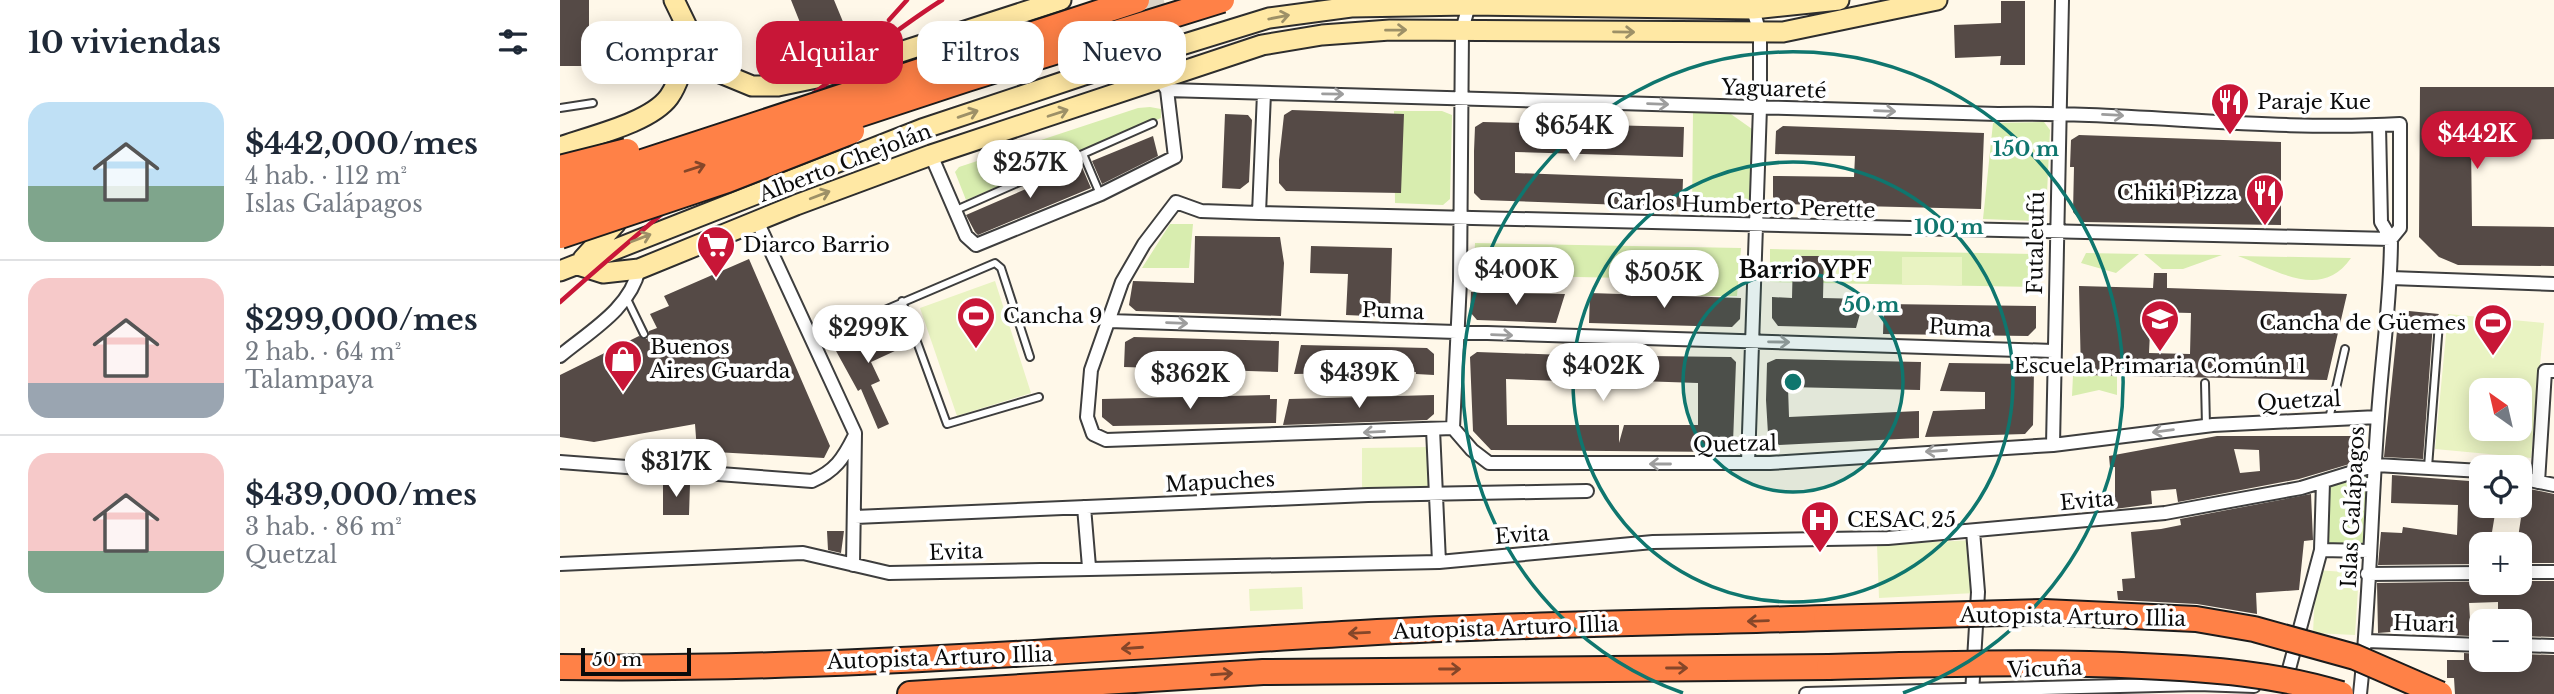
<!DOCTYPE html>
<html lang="es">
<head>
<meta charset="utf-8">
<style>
  body { margin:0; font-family:"Libre Baskerville",serif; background:#f6f6f7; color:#1f2937; height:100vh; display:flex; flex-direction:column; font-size:26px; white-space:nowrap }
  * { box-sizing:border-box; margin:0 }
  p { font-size:23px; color:#747a83 }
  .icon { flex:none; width:38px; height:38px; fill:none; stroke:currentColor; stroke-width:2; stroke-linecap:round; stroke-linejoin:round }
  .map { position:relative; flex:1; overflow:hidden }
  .details { display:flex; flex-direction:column; background:#fff; width:560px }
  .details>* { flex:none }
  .hud { position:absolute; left:21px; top:21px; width:665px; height:63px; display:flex; gap:14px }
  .needle { width:46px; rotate:326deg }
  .fabs { position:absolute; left:1909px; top:378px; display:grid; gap:14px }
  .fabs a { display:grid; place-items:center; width:63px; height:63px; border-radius:14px; background:#fff; box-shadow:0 4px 18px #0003; font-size:35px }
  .scale { position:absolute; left:21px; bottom:18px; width:110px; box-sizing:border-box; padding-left:7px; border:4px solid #0b0b0b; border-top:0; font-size:19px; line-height:24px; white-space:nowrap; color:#0b0b0b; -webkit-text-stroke:5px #fff; paint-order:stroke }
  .price { position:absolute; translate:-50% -60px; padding:0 16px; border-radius:24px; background:#fff; color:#222; font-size:23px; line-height:46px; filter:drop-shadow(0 2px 4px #0008) }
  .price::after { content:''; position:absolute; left:50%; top:42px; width:21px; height:16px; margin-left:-10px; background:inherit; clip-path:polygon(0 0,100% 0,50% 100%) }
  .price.on { background:#c81637; color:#fff }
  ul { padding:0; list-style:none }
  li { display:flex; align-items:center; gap:21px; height:175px; padding:0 28px }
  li+li { border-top:2px solid #e0e1e3 }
  li span { display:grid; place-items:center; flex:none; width:196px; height:140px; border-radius:21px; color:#555 }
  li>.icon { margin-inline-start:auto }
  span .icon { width:84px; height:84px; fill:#fffc; stroke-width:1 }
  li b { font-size:30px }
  h2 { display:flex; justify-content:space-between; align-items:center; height:84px; padding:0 28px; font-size:30px }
  .tag { padding:0 24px; border-radius:21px; background:#fff; box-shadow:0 4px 18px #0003; font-size:24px; line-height:63px }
  .tag.on { background:#c81637; color:#fff }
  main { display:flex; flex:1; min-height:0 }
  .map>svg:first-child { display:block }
  .green { fill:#d8edaf }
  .pitch { fill:#e9f3c2; fill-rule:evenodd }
  .building { fill:#554a46; fill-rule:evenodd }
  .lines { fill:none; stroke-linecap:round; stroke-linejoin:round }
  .secondary-tunnel { stroke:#dad4c8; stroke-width:19; stroke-dasharray:19 10; stroke-linecap:butt }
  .lane-casing { stroke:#3e3e3e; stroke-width:10 }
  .street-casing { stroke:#3e3e3e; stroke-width:16 }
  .secondary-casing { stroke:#2d2d2d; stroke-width:23 }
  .highway-casing { stroke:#1c1c1c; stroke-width:28 }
  .lane { stroke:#fff; stroke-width:6 }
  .street { stroke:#fff; stroke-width:12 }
  .secondary { stroke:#ffe8a4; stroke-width:19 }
  .highway { stroke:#ff8147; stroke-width:24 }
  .rail { stroke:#c81637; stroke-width:4.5 }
  .highway-bridge-casing { stroke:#1c1c1c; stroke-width:28; stroke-linecap:butt }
  .highway-bridge { stroke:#ff8147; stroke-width:24 }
  .oneway { stroke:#9d9067 }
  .oneway2 { stroke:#9d9d9d }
  .oneway3 { stroke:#854629 }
  .ring { fill:none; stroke:#0f766e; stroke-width:3.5 }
  .labels { text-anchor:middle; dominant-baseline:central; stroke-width:7; stroke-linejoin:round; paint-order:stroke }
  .street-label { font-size:21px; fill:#0b0b0b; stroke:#fff }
  .poi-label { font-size:21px; fill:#0b0b0b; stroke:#fff; text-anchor:start }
  .neighbourhood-label { font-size:23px; font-weight:bold; fill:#0b0b0b; stroke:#fff }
  .centre { fill:#0f766e; stroke:#fff; stroke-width:3.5 }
  .ring-label { font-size:21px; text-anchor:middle; font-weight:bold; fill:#0f766e; stroke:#fff; stroke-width:7; stroke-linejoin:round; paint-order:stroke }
</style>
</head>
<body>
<main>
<section class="details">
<h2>10 viviendas<svg class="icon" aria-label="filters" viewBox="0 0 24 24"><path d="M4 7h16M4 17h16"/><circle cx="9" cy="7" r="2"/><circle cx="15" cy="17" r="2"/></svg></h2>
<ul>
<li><span style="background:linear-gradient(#bfe0f5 60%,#7fa58c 0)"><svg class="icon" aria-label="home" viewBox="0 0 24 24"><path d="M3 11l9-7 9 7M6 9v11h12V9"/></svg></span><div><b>$442,000/mes</b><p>4 hab. · 112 m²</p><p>Islas Galápagos</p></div></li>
<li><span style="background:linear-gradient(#f6c9c9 75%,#9aa5b1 0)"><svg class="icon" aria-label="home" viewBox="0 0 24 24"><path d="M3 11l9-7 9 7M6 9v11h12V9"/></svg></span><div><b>$299,000/mes</b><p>2 hab. · 64 m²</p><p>Talampaya</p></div></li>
<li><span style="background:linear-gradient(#f6c9c9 70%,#7fa58c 0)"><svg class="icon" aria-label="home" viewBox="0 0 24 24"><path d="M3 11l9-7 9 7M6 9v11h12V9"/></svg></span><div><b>$439,000/mes</b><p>3 hab. · 86 m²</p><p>Quetzal</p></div></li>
</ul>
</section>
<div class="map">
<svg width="1994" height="694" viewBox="0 0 1994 694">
  <rect width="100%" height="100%" fill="#fff8e9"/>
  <path class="green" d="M590,107L601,109V118L406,200L395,172L399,167L578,108Z
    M834,111H882L892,115L890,199L883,205L835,203Z
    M1133,111L1168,112L1192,129L1189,209L1181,218L1132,217Z
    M1484,122L1490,130L1486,215L1477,221L1423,219L1433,123Z
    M610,224H633L629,268H582Z
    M915,243L1181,248L1177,296H1124L1123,279L914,275Z
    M1210,249L1479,254L1478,287L1210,282Z
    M1526,253L1579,254L1556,273L1521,263Z
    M1584,254L1662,255L1623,269H1602Z
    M1678,256L1791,258C1762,301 1716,270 1678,256Z
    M1513,375L1557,376V395L1539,390L1512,396Z
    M1814,469L1806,547H1764L1765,484Z"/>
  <path class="pitch" d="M1267,256L1303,257L1302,281L1266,280Z
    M1342,257H1402V285H1342Z
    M435,281L471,393L397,416L360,308Z
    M1888,314L1984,323L1971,458L1875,449ZM1922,390H1960V429H1922Z
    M871,447V488L802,489V448Z
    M1413,540L1415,593L1319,598L1317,545Z
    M1756,570L1799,573L1795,635L1753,633Z
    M742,587L743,609L690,611L689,589Z"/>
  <path class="building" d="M0,0H29V66H0Z
    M231,0H274L286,29L249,45Z
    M1441,1H1465V65H1440L1441,56L1395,58L1394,25L1441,23Z
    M1860,87H1994V139L1911,141L1912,226L1994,227V266L1898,265L1879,257L1859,237Z
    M732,110L844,114L841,193L726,191L719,183V160L724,115Z
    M665,114L688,115L692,120L689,182L680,189L662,188Z
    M923,122L1124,127L1123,157L955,152V173L1123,179L1122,207L921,200L914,193V151L915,127Z
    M1223,126L1424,133L1421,209L1220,204L1213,197V176L1294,177L1295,156L1215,154L1216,131Z
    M1519,135L1721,142V225L1522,222L1513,212L1514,167H1510L1511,140Z
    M593,136L598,156L542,184L532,161Z
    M521,165L531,188L418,235L415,232L406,215Z
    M635,236L720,237L724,263L721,316L576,311L569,305L573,281L634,283Z
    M751,246L832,248L830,317L786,315L788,274L750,273Z
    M1233,256H1264L1263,298L1304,299L1296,328L1218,326L1212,318V297L1232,298Z
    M189,259L270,446L264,458L137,451L135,424L34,442L0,437V375L79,336L87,339L89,331L97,328L90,314L109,306L104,296Z
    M1594,273H1607V288L1787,294L1767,380L1521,375L1519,286L1593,288ZM1591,312L1631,313L1630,354L1589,353Z
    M911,292L1005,294L996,323L917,320L910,312Z
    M1030,293L1181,298L1180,319L1172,327L1029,323Z
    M1324,304L1476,306V328L1468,336L1323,334Z
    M1849,311L1879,314L1873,323L1863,459L1824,457L1837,331L1844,332Z
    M341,329L350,344L311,362L320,381L311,385L329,424L318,429L301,389L298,391L270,340L290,331L300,348Z
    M574,337L719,341L718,372L564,367L565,342Z
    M741,345L867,348L874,354V375L856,374V372L734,374Z
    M917,352L1062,357L1061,383L946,379L947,425H1059V443L1064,425H1138V383L1079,381L1088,356L1171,357L1176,362L1173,443L1163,452L931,450L913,431L910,357Z
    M1216,359L1361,362L1360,390L1228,387L1229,417L1359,411V438L1219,445L1208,434L1206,400L1207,363Z
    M1389,363L1467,364L1474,370L1473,425L1465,434L1365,437L1373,411L1425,409V392L1380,391Z
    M710,395V399H717L716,423L553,426L542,417V399Z
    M874,395V414L867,420L723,425L729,399Z
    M1657,436H1803V460L1739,479L1618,502L1616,489L1591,491L1592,504L1555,509V467H1550L1549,456ZM1674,449L1699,450L1700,471L1680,473Z
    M1832,475L1922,482V506H1960V487L1994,494V563H1960V544H1957L1961,518L1935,514L1930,544H1922V564L1818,565L1821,532L1842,533L1843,527L1897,535L1898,505L1831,503Z
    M103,484H130L129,515H103Z
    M1751,494L1753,540L1744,541L1739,590L1696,593L1697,614L1637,604L1558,600L1557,591H1563L1562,579L1575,578L1571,532L1601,529L1621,525L1620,519Z
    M267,531H284L281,553L268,550Z
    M1960,581H1994V637L1960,636V621H1938V602L1909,603L1911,636L1866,634L1868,629L1818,633L1817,583Z
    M1904,653L1921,654V660H1960V654L1994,655V694H1895L1894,678H1887V660H1904Z"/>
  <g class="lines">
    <path class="secondary-tunnel" d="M559,18L619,0"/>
    <defs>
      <path id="lane" d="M0,108L33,103
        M523,154L540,194
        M396,210L593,123
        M67,299L84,334
        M342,301L387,424L479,397
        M252,341L435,263L441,268L470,357
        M1645,383L1646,426
        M1769,419L1785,349
        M1868,467L1879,323"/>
      <path id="street" d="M607,90L1438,114C1572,111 1706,132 1840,124V228L1831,239L1821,222L1819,125
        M371,155L406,236L416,245L541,194L615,157L607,90L603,84
        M699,213L704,93
        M197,221L295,433L293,565
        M1831,278L1994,284
        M549,321L1493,351
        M0,356C30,331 70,309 79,269
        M893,428L900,281L902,30L909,5
        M873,429L879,562
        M1493,445L1502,0
        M0,462L252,481C275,471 283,459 294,437
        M1188,463L1200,107V33L1191,3
        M1960,478L1994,485
        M1978,482L1985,371H1994
        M524,507L529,567
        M295,517L808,495L1027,491
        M1761,550L1809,551
        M0,564L243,553L329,573L879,562L1093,542L1328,538L1605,513L1741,488L1816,465L1922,471
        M1960,572H1994
        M1807,574L1922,573
        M1806,641L1922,645
        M1960,645L1994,646
        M1725,684L1761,550L1763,482
        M1246,694L1638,684L1694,686
        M1412,694L1418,592L1413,531
        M1800,694C1810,602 1811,508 1818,416C1822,357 1831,298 1831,239L699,213L641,211L616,202L584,244L562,282L531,370L527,417L533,434L546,440L893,428L912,450L929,463H1210L1493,445L1653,425L1818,417"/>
      <path id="secondary" d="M114,0L131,35L158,72L192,86H218L266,76L501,0
        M0,147C30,136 90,123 109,97C121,80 125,55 131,35
        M23,259L56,223
        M18,265L43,273L79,269L236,205L371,155L702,45L762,35L830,30L1223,32L1377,0
        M0,271L362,129L521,76L709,18L791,7L909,5L1193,9L1279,0"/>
      <path id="highway" d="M0,667C268,671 534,648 801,633C956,624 1111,623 1266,618
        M350,694L703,672L1269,667"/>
    </defs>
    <use href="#lane" class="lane-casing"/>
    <use href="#street" class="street-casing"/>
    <use href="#secondary" class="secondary-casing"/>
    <use href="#highway" class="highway-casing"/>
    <use href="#lane" class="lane"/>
    <use href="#street" class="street"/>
    <use href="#secondary" class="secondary"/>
    <use href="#highway" class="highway"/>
    <path class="rail" d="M329,20L347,0
      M0,302C91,221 184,144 282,72C315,47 347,22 382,0"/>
    <defs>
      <path id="highway-bridge" d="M0,168L67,151
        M0,189L577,0
        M0,213L407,79L662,0
        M0,236L167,180L292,131
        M1266,618L1484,612L1636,619L1694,629L1795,657L1880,694
        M1269,667C1373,664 1477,661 1582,666C1650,669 1716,674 1781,694"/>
    </defs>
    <use href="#highway-bridge" class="highway-bridge-casing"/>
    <use href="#highway-bridge" class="highway-bridge"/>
  </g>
  <defs><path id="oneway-shaft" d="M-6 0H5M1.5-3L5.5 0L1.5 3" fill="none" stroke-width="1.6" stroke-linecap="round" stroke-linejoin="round" transform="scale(1.75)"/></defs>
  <g class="oneway">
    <use href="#oneway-shaft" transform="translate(719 17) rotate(-11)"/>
    <use href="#oneway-shaft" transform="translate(836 30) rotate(-1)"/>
    <use href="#oneway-shaft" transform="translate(1064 32) rotate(1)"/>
    <use href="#oneway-shaft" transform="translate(498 113) rotate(-18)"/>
    <use href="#oneway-shaft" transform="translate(408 114) rotate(-19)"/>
    <use href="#oneway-shaft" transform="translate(260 195) rotate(-21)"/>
    <use href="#oneway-shaft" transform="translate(81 238) rotate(-21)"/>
  </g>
  <g class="oneway2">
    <use href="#oneway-shaft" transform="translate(773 94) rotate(1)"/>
    <use href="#oneway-shaft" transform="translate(1098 104) rotate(2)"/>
    <use href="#oneway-shaft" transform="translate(1325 111) rotate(2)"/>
    <use href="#oneway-shaft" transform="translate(1553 115) rotate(3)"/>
    <use href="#oneway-shaft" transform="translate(617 323) rotate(2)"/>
    <use href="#oneway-shaft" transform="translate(942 335) rotate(2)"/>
    <use href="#oneway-shaft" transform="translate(1219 342) rotate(1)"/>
    <use href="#oneway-shaft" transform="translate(1603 431) rotate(173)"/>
    <use href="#oneway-shaft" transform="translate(814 432) rotate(177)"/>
    <use href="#oneway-shaft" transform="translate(1376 451) rotate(176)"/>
    <use href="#oneway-shaft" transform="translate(1100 464) rotate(180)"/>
  </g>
  <g class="oneway3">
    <use href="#oneway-shaft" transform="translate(135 168) rotate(-18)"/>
    <use href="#oneway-shaft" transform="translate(1198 621) rotate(178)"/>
    <use href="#oneway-shaft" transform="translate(799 633) rotate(177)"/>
    <use href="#oneway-shaft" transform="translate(572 648) rotate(176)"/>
    <use href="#oneway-shaft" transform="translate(1117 668)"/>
    <use href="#oneway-shaft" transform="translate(890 669)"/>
    <use href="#oneway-shaft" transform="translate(662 674) rotate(-4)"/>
  </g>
  <circle cx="1233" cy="382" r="110" fill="#0f766e" fill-opacity=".12"/>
  <g class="ring">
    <circle cx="1233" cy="382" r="110"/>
    <circle cx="1233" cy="382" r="220"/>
    <path d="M1123 693A330 330 0 1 1 1343 693"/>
  </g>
  <defs>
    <symbol id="restaurant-pin" viewBox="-11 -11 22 30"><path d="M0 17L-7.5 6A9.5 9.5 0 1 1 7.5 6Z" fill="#c81637" stroke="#fff"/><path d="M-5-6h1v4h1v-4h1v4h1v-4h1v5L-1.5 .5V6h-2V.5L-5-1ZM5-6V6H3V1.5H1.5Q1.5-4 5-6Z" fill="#fff"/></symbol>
    <symbol id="supermarket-pin" viewBox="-11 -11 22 30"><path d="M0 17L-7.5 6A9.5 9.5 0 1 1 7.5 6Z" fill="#c81637" stroke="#fff"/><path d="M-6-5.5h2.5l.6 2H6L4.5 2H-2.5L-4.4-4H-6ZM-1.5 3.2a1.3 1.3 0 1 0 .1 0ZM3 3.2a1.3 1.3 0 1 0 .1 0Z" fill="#fff"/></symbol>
    <symbol id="stadium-pin" viewBox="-11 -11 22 30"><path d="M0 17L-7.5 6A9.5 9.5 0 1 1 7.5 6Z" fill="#c81637" stroke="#fff"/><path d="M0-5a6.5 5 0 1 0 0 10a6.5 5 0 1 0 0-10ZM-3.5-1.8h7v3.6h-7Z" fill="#fff"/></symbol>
    <symbol id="school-pin" viewBox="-11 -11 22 30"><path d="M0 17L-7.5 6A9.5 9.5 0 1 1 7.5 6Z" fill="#c81637" stroke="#fff"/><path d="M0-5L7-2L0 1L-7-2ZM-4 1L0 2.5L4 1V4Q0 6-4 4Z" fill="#fff"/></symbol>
    <symbol id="shop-pin" viewBox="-11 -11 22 30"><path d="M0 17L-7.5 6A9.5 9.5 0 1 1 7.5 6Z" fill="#c81637" stroke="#fff"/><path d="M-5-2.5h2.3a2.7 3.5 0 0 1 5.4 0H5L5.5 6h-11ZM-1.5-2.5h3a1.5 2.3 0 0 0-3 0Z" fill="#fff"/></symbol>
    <symbol id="hospital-pin" viewBox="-11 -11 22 30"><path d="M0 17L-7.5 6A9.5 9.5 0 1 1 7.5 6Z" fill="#c81637" stroke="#fff"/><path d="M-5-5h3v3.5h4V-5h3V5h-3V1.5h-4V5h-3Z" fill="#fff"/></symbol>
  </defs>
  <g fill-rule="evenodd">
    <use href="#restaurant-pin" x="1648" y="80" width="44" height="60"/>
    <use href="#restaurant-pin" x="1683" y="171" width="44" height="60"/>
    <use href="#supermarket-pin" x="134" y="223" width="44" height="60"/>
    <use href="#stadium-pin" x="394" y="294" width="44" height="60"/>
    <use href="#school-pin" x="1578" y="297" width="44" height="60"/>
    <use href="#stadium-pin" x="1911" y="301" width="44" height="60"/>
    <use href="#shop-pin" x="41" y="337" width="44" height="60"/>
    <use href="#hospital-pin" x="1238" y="498" width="44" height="60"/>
  </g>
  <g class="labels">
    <g class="street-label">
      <text transform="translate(1214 89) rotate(2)">Yaguareté</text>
      <text transform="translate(285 163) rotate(-21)">Alberto Chejolán</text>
      <text transform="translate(1181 206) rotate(2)">Carlos Humberto Perette</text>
      <text transform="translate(1476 243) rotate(-89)">Futaleufú</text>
      <text transform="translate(833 311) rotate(2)">Puma</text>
      <text transform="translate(1400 328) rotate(3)">Puma</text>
      <text transform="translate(1739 401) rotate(-3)">Quetzal</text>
      <text transform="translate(1175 444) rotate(-1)">Quetzal</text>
      <text transform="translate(660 482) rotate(-3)">Mapuches</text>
      <text transform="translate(1527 501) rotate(-5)">Evita</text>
      <text transform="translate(1793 507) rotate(-87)">Islas Galápagos</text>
      <text transform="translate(962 535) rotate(-4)">Evita</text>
      <text transform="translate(396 552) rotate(-2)">Evita</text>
      <text transform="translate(1513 617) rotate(1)">Autopista Arturo Illia</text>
      <text transform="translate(1864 624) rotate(2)">Huari</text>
      <text transform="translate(946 628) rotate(-2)">Autopista Arturo Illia</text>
      <text transform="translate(380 658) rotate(-2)">Autopista Arturo Illia</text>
      <text transform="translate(1485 669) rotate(-2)">Vicuña</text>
    </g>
    <g class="poi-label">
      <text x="1697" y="102">Paraje Kue</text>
      <text x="1678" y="193" text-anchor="end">Chiki Pizza</text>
      <text x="183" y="245">Diarco Barrio</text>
      <text x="443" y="316">Cancha 9</text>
      <text x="1906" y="323" text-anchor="end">Cancha de Güemes</text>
      <text x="90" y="347">Buenos<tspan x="90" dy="24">Aires Guarda</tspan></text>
      <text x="1600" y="366" text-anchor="middle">Escuela Primaria Común 11</text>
      <text x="1287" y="520">CESAC 25</text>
    </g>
    <g class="neighbourhood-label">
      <text x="1245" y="270">Barrio YPF</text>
    </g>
  </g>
  <circle cx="1233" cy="382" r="10" class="centre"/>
  <g class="ring-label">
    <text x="1466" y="156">150 m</text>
    <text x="1389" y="234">100 m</text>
    <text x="1311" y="312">50 m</text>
  </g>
</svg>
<div class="fabs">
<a><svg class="needle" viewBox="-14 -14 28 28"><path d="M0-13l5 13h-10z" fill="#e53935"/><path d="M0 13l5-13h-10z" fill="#747a83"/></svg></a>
<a><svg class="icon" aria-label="locate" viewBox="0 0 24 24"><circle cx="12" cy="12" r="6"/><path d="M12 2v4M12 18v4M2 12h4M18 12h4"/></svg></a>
<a>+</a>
<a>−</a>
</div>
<div class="scale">50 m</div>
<b class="price" style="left:1014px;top:163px">$654K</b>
<b class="price on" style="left:1917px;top:171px">$442K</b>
<b class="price" style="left:470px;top:200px">$257K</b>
<b class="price" style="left:956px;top:307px">$400K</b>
<b class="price" style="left:1104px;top:310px">$505K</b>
<b class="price" style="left:308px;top:365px">$299K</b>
<b class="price" style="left:1043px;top:403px">$402K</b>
<b class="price" style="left:799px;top:410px">$439K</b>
<b class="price" style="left:630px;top:411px">$362K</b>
<b class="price" style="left:116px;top:499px">$317K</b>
<div class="hud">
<a class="tag">Comprar</a>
<a class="tag on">Alquilar</a>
<a class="tag">Filtros</a>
<a class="tag">Nuevo</a>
</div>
</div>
</main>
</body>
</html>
